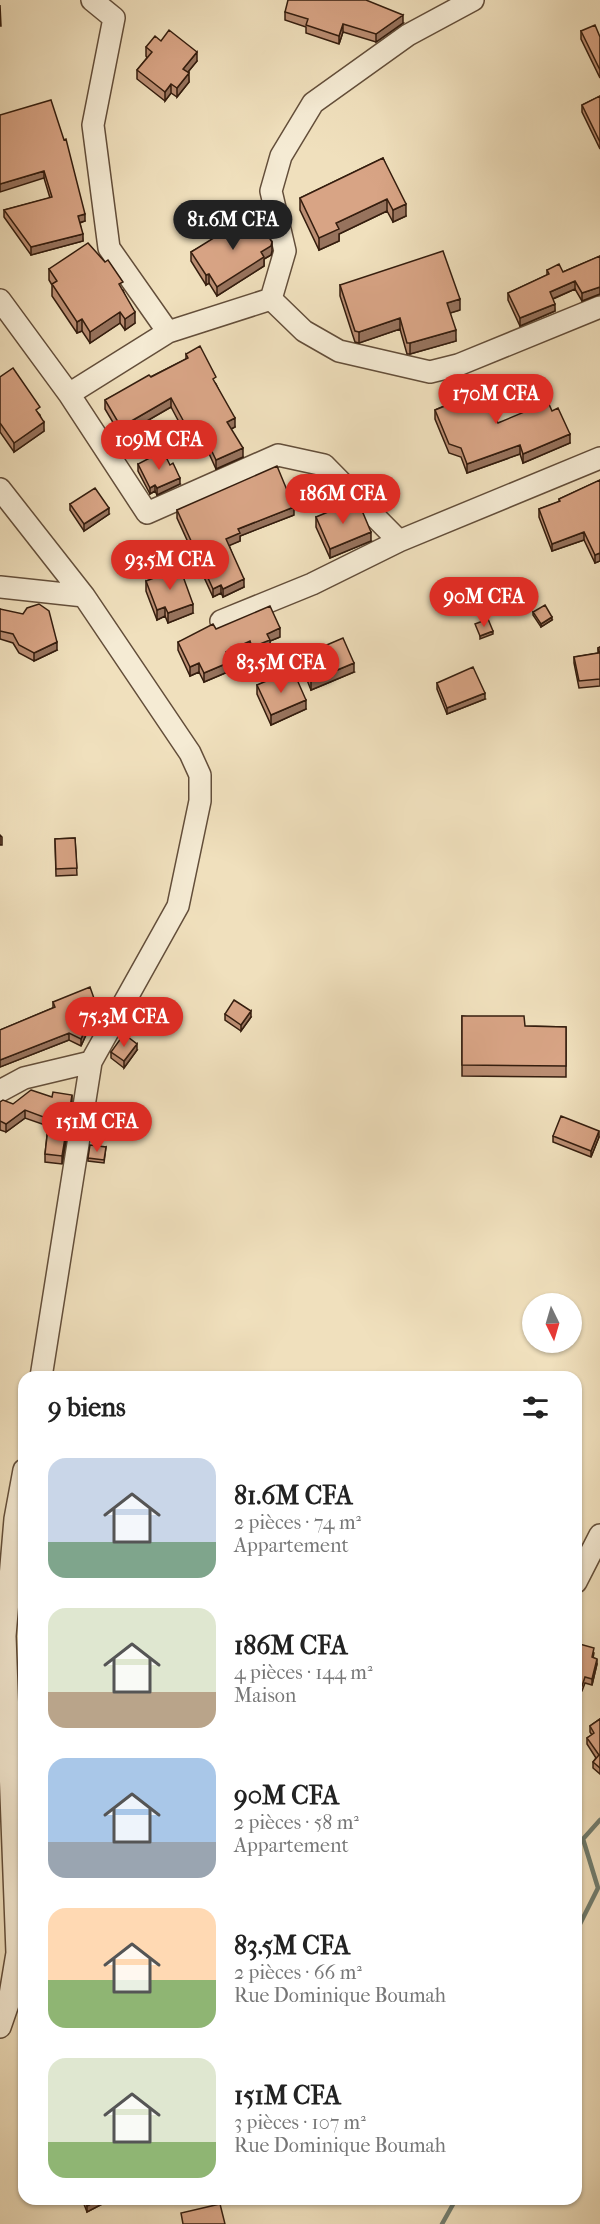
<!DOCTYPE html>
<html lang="fr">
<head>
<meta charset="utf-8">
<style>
  body { margin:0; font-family:"IM FELL French Canon",serif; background:#f2f2f2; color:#222; height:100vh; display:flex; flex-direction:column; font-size:22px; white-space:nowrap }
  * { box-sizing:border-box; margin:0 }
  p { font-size:20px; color:#767676 }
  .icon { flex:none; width:33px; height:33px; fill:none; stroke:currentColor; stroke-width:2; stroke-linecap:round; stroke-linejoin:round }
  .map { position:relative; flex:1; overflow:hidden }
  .panel { position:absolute; left:18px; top:1371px; width:564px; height:834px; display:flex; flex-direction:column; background:#fff; border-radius:18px; box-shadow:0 2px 4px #0004 }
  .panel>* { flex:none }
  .needle { width:39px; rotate:175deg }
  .fabs { position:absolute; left:522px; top:1293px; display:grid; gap:12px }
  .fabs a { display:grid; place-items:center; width:60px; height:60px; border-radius:50%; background:#fff; box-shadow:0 2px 4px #0004; font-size:30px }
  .price { position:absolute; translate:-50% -51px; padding:0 14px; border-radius:21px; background:#d93025; color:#fff; font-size:20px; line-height:39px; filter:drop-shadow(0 2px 3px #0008) }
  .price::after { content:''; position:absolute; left:50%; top:36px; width:18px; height:14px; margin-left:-9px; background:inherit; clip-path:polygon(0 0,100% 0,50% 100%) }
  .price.active { background:#222; color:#fff }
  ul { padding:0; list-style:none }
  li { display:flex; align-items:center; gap:18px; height:150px; padding:0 30px }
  li span { display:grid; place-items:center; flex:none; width:168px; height:120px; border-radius:18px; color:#555 }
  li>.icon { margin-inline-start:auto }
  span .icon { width:72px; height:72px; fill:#fffc; stroke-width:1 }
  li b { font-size:26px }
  h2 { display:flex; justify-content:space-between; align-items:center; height:72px; padding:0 30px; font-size:26px }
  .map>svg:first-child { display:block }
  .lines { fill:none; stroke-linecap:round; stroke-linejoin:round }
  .stream { stroke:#717d6f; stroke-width:4.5 }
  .minor-casing { stroke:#634e3a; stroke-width:24 }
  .minor { stroke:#f5ebd4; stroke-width:21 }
  .wall { fill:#ba8d72; stroke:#341d0e; stroke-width:1.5 }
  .shaded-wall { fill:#97735d; stroke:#341d0e; stroke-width:1.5 }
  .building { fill:#d8a485; stroke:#341d0e; stroke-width:1.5 }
</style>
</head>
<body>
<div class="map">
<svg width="600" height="2224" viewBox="0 0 600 2224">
  <rect width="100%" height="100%" fill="#f0e0bd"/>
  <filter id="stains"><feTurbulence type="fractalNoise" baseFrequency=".00333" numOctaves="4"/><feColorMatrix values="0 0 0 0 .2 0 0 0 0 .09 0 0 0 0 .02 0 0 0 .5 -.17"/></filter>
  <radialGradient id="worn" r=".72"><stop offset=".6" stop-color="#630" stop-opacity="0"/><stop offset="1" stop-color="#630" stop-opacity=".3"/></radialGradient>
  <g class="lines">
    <path class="stream" d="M576,1932L598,1888L583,1839L600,1820
      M442,2224L456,2199"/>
    <defs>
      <path id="minor" d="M92,0L114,18L93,125L109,248L168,332
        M271,299L285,251L271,191L281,156L313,103L408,35L473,0
        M0,300L69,394L147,513L278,455L324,465L399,541
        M69,394L168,332L271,299L304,331L339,351L430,372L458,365L600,307
        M0,489L84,596L190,753L200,775V801L178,906L91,1062L41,1377
        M0,587L84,596
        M221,621L312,584L399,541L600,458
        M0,1091L24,1078L91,1062
        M576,1582L600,1535
        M0,2027L9,2001L17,1953L5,1636L15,1519L24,1470"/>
    </defs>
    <use href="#minor" class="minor-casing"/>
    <use href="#minor" class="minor"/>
  </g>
  <path class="wall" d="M285,12L403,23L376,42L343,32L339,44L306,33V27L285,20Z
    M581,31L600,37V78L581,39Z
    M161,41L197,61L188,72L189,82L177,97L171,93L165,101L137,79V70L147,58L146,56V47Z
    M600,96V149L582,112V105Z
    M0,115L85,221L80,223L83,241L31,255L4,217V210L50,198L44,178Z
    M383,158L406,216L393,222L387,211L339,234V241L319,250L300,210V198Z
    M243,224L272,251L271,255L264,259V266L217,296L209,283L206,285L191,261V252Z
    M600,256V294L582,301L575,289L553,299L555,311L520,326L508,300V293L547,275V270L563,272Z
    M49,269L123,290L135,323L125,330L120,323L90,343L82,331L77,333L52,296V285L49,280Z
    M340,285L460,310L450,313L456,341L410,354H407L400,329L359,343L355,342L340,296Z
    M186,354L216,384L235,427L231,429L243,457L216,469L206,447L202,444L194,449L190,442L185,445L179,433V424H180L171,407L121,436L105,409V400L186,359Z
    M0,377L40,415L44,431L14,452L0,432Z
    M452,389L498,423L552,411L570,443L523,463L520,454L467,473L461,457L449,453L435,419V410L454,402L452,398Z
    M138,464L180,484L157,495L155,491L150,494L138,471Z
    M600,480V561L595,563L584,540L552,551L539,517V509L559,502V499Z
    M70,504L109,514L84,531L70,510Z
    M177,510L294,515L240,536V541L229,545L244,587L223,597L221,593L213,597L177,518Z
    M316,517L371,541L330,558L316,527Z
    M146,581L193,613L168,623L165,616L157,620L146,591Z
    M0,609L57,650L34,661L19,653L13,643L0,639Z
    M533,612L552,620L541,627L533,615Z
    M216,629L280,637L270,641V649L252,656L250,650L229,659L230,671L204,682L199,672L190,676L178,650V642Z
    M600,647V686L579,688L574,663V657L598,653V648Z
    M301,656L354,672L311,690L301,665Z
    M281,682L306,709L271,725L257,694V685Z
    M437,683L485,699L447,714L437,689Z
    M0,835L2,837V845H0Z
    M75,838L77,875L56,876L55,839Z
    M53,1002L96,1011L89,1014L90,1026L81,1046L69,1040L0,1067V1029V1030L53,1008Z
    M225,1014L251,1017L241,1031L225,1020Z
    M462,1016L525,1026L566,1027V1077L462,1076Z
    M137,1050L124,1068L111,1058V1052Z
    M52,1097L72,1103L62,1164L45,1162V1154L48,1126L25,1118L6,1132L0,1130V1102L13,1104Z
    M553,1136L599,1137L591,1157L553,1142Z
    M106,1147L104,1163L88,1161V1158Z
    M576,1643L594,1653L593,1658L597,1664L592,1685L585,1683L582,1691L576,1690Z
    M600,1719V1774L593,1768V1762L596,1758L587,1744V1738L592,1735L590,1732V1726Z
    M82,2199H106V2202L87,2212Z"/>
  <path class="shaded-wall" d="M403,15V23L376,42V34Z
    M343,24V32L339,44V36Z
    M197,52V61L183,78V69Z
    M189,73V82L177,97V88Z
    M171,84V93L165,101V92Z
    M44,171V178L0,192V184Z
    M387,199V211L339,234V241L319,250V238L336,223Z
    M406,204V216L393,222V210Z
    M85,214V221L78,223V216Z
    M83,234V241L31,255V247Z
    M272,242V251L271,255L264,259V266L217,296V287L261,252Z
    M209,274V283L206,285V275Z
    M575,281V289L550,300V292Z
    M600,287V294L582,301V293Z
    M460,299V310L447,314V303Z
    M555,304V311L520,326V318Z
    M120,312V323L90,343V332Z
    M135,312V323L125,330V319Z
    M400,318V329L359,343V332Z
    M82,319V331L77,333V322Z
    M456,330V341L410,354V343Z
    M171,398V407L121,436V427Z
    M235,418V427L227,431V422Z
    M44,422V431L14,452V443Z
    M190,433V442L185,445V436Z
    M570,434V443L523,463V454Z
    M202,436V444L194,449V440Z
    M520,445V454L467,473V464Z
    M243,448V457L216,469V460Z
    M180,478V484L157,495V488Z
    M155,485V491L150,494V488Z
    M294,507V515L240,536V541L226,547V539L238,529Z
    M109,508V514L84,531V524Z
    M371,532V541L330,558V549Z
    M584,532V540L552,551V544Z
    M600,553V561L595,563V555Z
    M244,579V587L223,597V589Z
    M221,585V593L213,597V589Z
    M193,604V613L168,623V613Z
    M165,607V616L157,620V610Z
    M552,617V620L541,627V624Z
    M280,628V637L270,641V649L252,656V647L267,634Z
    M493,631V634L480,639V636Z
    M250,641V650L226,661V652Z
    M57,642V650L34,661V653Z
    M230,662V671L204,682V673Z
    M199,663V672L190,676V667Z
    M354,663V672L311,690V681Z
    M485,693V699L447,714V708Z
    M306,700V709L271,725V715Z
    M96,1004V1011L86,1015V1008Z
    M251,1011V1017L241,1031V1025Z
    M90,1019V1026L81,1046V1039Z
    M69,1033V1040L0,1067V1060Z
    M137,1044V1050L124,1068V1061Z
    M72,1095V1103L62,1164V1156Z
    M25,1110V1118L6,1132V1124Z
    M599,1131V1137L591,1157V1151Z
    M597,1659V1664L592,1685V1679Z
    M100,2199H106V2202L87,2212V2206Z"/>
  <path class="building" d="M288,0H366L403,15L376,34L343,24L339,36L306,25L308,19L285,12Z
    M0,5L1,26H0Z
    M595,25L600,37V70L581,31Z
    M169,30L197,52L183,69L189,73L177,88L171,84L165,92L137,70L152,52L146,47L155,36L161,41Z
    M600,96V142L582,105Z
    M51,100L64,140L66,139L85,214L78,216L83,234L31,247L4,210L52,197L44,171L0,184V115Z
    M383,158L406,204L393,210L387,199L336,223L339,229L319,238L300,198Z
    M255,216L272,242L271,246L261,252L264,257L217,287L209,274L206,275L191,252L241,221L243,224Z
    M88,243L105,262L108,260L123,282L119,284L135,312L125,319L120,312L90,332L82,319L77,322L52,284L57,281L49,269Z
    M443,251L460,299L447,303L456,330L410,343H407L400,318L359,332L355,331L340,285Z
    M600,256V287L582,293L575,281L550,292L555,304L520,318L508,293L549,274L547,270L559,264L563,272Z
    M200,346L216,377L213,379L235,418L227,422L243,448L216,460L206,439L202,436L194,440L190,433L185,436L179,424L184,422L171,398L121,427L105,400L149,375L151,377L188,358L186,354Z
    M13,368L40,407L36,410L44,422L14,443L0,423V377Z
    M479,378L498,423L548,402L552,411L558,408L570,434L523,454L520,445L467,464L461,448L449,444L435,410L457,401L452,389Z
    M163,451L170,465L173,463L180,478L157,488L155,485L150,488L138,464Z
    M277,466L294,507L238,529L240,533L226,539L244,579L223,589L221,585L213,589L177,510Z
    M600,480V553L595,555L584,532L552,544L539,509L560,501L559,499Z
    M95,488L109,508L84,524L70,504Z
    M352,502L363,513L371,532L330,549L316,517Z
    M180,568L193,604L168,613L165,607L157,610L146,581Z
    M39,604L49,611L57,642L34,653L19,645L13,634L0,631V609L23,614L27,608Z
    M545,605L552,617L541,624L533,612Z
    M270,606L280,628L267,634L270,640L252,647L250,641L226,652L230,662L204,673L199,663L190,667L178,642L213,624L216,629Z
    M488,619L493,631L480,636L475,624Z
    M343,638L354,663L311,681L301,656Z
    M600,647V679L579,681L574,657L599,653L598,648Z
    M473,667L485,693L447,708L437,683Z
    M295,675L306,700L271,715L257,685L278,676L281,682Z
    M75,838L77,868L56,869L55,839Z
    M90,987L96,1004L86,1008L90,1019L81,1039L69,1033L0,1060V1029V1030L55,1007L53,1002Z
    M234,1000L251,1011L241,1025L225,1014Z
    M462,1016H524L525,1026L566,1027V1066L462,1065Z
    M124,1034L137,1044L124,1061L111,1052Z
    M31,1090L52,1097L53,1092L72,1095L62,1156L45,1154L49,1119L25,1110L6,1124L0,1121V1102L3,1100L13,1104Z
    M561,1116L599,1131L591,1151L553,1136Z
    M90,1145L106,1147L104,1160L88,1158Z
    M576,1643L594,1648L592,1657L597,1659L592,1679L585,1677L582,1686L576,1684Z
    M600,1719V1768L593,1762L599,1755L587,1738L594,1733L590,1726Z
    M84,2199H100L87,2206Z
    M220,2204L225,2224H183L181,2213Z"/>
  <rect width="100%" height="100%" filter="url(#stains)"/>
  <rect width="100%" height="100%" fill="url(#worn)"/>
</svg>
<div class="fabs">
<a><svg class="needle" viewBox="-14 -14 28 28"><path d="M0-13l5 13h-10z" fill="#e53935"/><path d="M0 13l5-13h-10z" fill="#767676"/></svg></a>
</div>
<b class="price active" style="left:233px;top:251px">81.6M CFA</b>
<b class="price" style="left:496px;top:425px">170M CFA</b>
<b class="price" style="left:159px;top:471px">109M CFA</b>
<b class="price" style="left:343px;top:525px">186M CFA</b>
<b class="price" style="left:170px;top:591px">93.5M CFA</b>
<b class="price" style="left:484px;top:628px">90M CFA</b>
<b class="price" style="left:281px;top:694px">83.5M CFA</b>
<b class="price" style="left:124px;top:1048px">75.3M CFA</b>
<b class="price" style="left:97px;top:1153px">151M CFA</b>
<section class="panel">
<h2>9 biens<svg class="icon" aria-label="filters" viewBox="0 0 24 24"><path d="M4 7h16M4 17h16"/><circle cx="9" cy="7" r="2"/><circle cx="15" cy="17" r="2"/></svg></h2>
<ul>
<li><span style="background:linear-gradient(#c9d6e8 70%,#7fa58c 0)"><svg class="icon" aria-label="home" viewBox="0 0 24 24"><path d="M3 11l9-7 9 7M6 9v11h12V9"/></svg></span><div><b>81.6M CFA</b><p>2 pièces · 74 m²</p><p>Appartement</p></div></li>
<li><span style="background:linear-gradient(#dfe7d0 70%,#b9a48a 0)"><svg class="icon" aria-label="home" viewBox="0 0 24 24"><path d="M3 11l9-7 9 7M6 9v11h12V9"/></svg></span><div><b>186M CFA</b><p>4 pièces · 144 m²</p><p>Maison</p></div></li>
<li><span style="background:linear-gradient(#a9c7e8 70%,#9aa5b1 0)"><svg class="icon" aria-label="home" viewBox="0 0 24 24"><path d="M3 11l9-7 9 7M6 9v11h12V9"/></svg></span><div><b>90M CFA</b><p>2 pièces · 58 m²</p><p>Appartement</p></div></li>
<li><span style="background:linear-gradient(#ffd9b3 60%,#8fb573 0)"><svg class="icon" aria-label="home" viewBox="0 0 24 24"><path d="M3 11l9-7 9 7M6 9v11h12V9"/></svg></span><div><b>83.5M CFA</b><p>2 pièces · 66 m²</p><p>Rue Dominique Boumah</p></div></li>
<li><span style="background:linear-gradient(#dfe7d0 70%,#8fb573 0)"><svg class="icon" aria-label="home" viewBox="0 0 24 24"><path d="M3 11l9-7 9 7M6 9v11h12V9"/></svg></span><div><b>151M CFA</b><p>3 pièces · 107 m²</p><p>Rue Dominique Boumah</p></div></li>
</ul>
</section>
</div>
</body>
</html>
